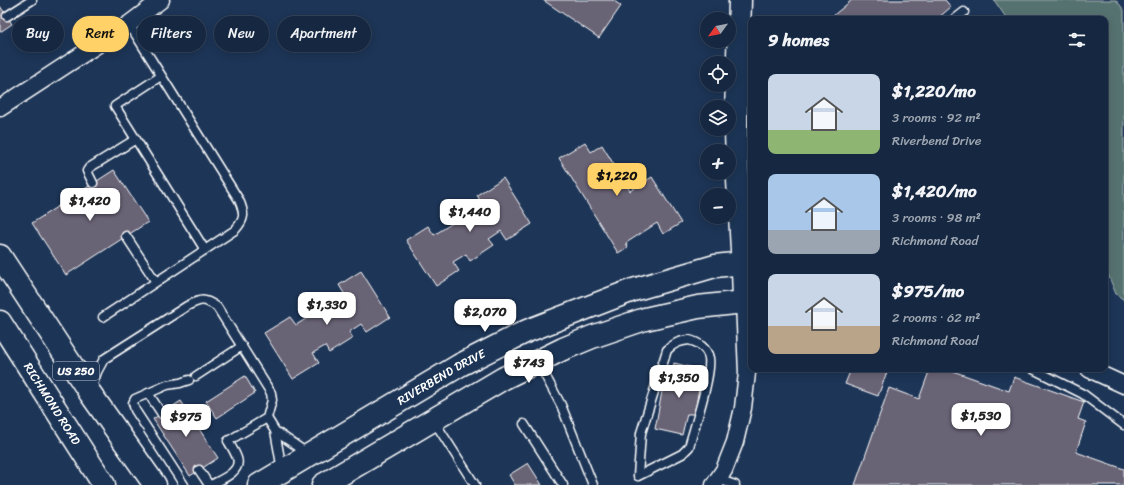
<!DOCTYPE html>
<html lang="en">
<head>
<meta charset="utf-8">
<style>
  body { margin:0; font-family:Sriracha,sans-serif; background:#23344c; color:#f1f3f6; height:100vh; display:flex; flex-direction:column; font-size:15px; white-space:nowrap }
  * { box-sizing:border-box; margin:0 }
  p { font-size:13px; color:#9ea6b1 }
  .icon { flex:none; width:22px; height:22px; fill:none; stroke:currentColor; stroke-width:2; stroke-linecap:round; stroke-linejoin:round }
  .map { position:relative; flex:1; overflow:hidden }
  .side { position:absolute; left:748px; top:16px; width:360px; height:356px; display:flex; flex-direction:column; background:#162841; border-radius:8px; box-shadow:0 2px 10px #0003,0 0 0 1px #35445a }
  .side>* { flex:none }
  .top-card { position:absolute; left:12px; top:16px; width:380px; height:36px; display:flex; gap:8px }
  .needle { width:26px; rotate:237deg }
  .buttons { position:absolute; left:700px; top:12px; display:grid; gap:8px }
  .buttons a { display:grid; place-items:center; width:36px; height:36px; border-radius:50%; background:#162841; box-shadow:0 2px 10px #0003,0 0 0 1px #35445a; font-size:20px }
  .price { position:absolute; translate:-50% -34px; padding:0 9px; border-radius:8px; background:#fff; color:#222; font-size:13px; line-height:26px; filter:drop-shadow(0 1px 2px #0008) }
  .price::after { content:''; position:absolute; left:50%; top:24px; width:12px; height:9px; margin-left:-6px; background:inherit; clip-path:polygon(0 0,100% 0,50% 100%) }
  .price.selected { background:#ffd166; color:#111 }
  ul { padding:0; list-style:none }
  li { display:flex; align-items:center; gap:12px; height:100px; padding:0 20px }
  li span { display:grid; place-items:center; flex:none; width:112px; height:80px; border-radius:8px; color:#555 }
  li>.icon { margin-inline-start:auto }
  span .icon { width:48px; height:48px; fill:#fffc; stroke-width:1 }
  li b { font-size:17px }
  h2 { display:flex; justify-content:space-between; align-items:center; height:48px; padding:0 20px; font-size:17px }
  .tag { padding:0 14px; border-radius:18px; background:#162841; box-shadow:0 2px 10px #0003,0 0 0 1px #35445a; font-size:14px; line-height:36px }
  .tag.selected { background:#ffd166; color:#111 }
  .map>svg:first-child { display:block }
  .green { fill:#57726f; stroke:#abb8b7 }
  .building { fill:#696476; stroke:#fff }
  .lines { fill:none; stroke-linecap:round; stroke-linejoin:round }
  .lane-casing { stroke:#fff; stroke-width:11 }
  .street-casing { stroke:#fff; stroke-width:19 }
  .secondary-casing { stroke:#fff; stroke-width:25 }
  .highway-casing { stroke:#fff; stroke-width:25 }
  .lane { stroke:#1d3557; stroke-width:8 }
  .street { stroke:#1d3557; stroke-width:16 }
  .secondary { stroke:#1d3557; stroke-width:22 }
  .highway { stroke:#1d3557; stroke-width:22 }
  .labels { text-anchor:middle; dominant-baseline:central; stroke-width:3; stroke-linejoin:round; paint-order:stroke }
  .shield { fill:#1d3557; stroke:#bbc2cd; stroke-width:1 }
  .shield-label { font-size:11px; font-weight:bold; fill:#fff }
  .street-label { font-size:12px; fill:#fff; stroke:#1d3557 }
</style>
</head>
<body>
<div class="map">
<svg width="1124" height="485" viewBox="0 0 1124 485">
  <rect width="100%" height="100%" fill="#1d3557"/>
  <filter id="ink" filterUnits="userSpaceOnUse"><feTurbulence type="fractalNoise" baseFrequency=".025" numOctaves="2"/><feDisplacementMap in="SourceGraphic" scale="8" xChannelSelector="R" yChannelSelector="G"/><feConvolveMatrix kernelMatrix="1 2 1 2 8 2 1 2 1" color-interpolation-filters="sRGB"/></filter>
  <g filter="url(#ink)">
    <path class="green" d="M994,0H1116L1124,10V300L1116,294L1105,267V19H1007Z"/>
    <path class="building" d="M543,0H613L621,6L599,38Z
      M852,0H945L951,7L937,19H829Z
      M0,6L12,24L0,32Z
      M585,142L591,152L602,145L630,191L652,177L681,223L663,234L657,223L626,243L628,247L618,253L559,158Z
      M114,170L148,222L66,275L32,223Z
      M503,178L532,224L507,240L501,231L489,239L494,245L470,261L466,254L453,262L459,271L436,286L406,240L428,226L434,235L482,204L477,195Z
      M361,271L390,317L367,332L361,324L349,332L353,338L329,353L325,346L313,353L319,363L293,379L264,333L290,317L296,325L345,295L339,285Z
      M674,363L702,370L696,406L693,414H687L682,435L655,429L663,386L669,388Z
      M851,369H888L878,396L845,384Z
      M930,369H947L1009,391L1014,377L1084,402L1078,419L1086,422L1076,452L1124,469V485H855L889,388L919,399Z
      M245,376L255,393L217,418L206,401Z
      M181,401L218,458L190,476L153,419Z
      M528,463L542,485H515L509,475Z"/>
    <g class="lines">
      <defs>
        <path id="lane" d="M7,16L32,0
          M955,19L964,12
          M161,76L115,106L205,250
          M93,183L87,171L89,168L136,139
          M126,236L156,282
          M103,317L235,230C245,219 245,214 239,200L129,24
          M689,340C698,342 707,348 709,358C712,375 694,428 689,447L682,454L638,476L641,433L667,350C674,343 680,341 689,340Z
          M538,362L561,405L593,485
          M1033,369L1083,394L1124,425
          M196,376L242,346
          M91,390L97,372L104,359L187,306C201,299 204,298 217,307L271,393L272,400L267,418
          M148,393L162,414
          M434,421L475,485
          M524,424L563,485
          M199,470L209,485
          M282,470L275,431L307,453
          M718,479L735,485
          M184,485L135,410L133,403L135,399L167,385L180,383L189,380
          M211,485C220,480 242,472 237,458C235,452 231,446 228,441L267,418L275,431"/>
        <path id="street" d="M0,108L129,24L161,0
          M1089,369L1124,385
          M714,485L724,470L735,442L743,408L747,373L744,302H751"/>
        <g id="secondary">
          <path id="s1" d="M259,485L460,365L527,331L633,290L715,266L743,263"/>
          <path d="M323,485L504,378L563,349L592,337L645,319L698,307L744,302C743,244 737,186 736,128C736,86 739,43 740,0"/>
        </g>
        <g id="highway">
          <path d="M0,256L90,393L155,485"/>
          <path id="s2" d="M0,322L104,485"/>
        </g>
      </defs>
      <use href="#lane" class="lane-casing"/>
      <use href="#street" class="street-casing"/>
      <use href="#secondary" class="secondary-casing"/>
      <use href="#highway" class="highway-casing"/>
      <use href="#lane" class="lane"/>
      <use href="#street" class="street"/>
      <use href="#secondary" class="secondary"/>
      <use href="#highway" class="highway"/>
    </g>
  </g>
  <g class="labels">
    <rect class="shield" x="53" y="362" width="46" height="18" rx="3"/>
    <g class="shield-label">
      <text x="76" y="371">US 250</text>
    </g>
    <g class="street-label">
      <text stroke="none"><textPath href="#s1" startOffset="212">RIVERBEND DRIVE</textPath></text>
      <text stroke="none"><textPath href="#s2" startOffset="97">RICHMOND ROAD</textPath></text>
    </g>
  </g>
</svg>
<div class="buttons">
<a><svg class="needle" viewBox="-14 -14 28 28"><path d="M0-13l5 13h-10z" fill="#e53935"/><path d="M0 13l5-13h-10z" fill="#9ea6b1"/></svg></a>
<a><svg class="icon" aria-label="locate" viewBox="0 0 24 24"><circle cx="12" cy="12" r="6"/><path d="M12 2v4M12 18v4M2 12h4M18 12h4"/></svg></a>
<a><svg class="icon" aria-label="layers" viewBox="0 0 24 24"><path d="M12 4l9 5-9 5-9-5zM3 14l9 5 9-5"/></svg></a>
<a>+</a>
<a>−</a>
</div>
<b class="price selected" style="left:617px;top:197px">$1,220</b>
<b class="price" style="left:90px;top:222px">$1,420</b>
<b class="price" style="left:470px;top:233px">$1,440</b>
<b class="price" style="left:327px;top:326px">$1,330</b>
<b class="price" style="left:485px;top:333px">$2,070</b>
<b class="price" style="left:529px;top:384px">$743</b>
<b class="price" style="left:679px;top:399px">$1,350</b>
<b class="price" style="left:981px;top:437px">$1,530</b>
<b class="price" style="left:186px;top:438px">$975</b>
<div class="top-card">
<a class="tag">Buy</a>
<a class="tag selected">Rent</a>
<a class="tag">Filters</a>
<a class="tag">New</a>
<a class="tag">Apartment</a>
</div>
<section class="side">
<h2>9 homes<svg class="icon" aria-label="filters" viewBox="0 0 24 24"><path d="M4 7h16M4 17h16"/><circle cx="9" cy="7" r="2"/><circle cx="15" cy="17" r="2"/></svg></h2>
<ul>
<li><span style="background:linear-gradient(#c9d6e8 70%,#8fb573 0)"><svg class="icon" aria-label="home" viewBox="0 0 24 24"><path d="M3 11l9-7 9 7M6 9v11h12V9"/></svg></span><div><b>$1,220/mo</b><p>3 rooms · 92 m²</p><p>Riverbend Drive</p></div></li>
<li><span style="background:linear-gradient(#a9c7e8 70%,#9aa5b1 0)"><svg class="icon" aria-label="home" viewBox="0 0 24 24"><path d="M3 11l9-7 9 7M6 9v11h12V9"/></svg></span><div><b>$1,420/mo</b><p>3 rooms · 98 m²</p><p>Richmond Road</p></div></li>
<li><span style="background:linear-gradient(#c9d6e8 65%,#b9a48a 0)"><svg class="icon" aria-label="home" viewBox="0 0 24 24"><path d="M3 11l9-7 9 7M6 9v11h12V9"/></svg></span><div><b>$975/mo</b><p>2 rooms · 62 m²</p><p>Richmond Road</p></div></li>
</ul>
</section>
</div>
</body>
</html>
